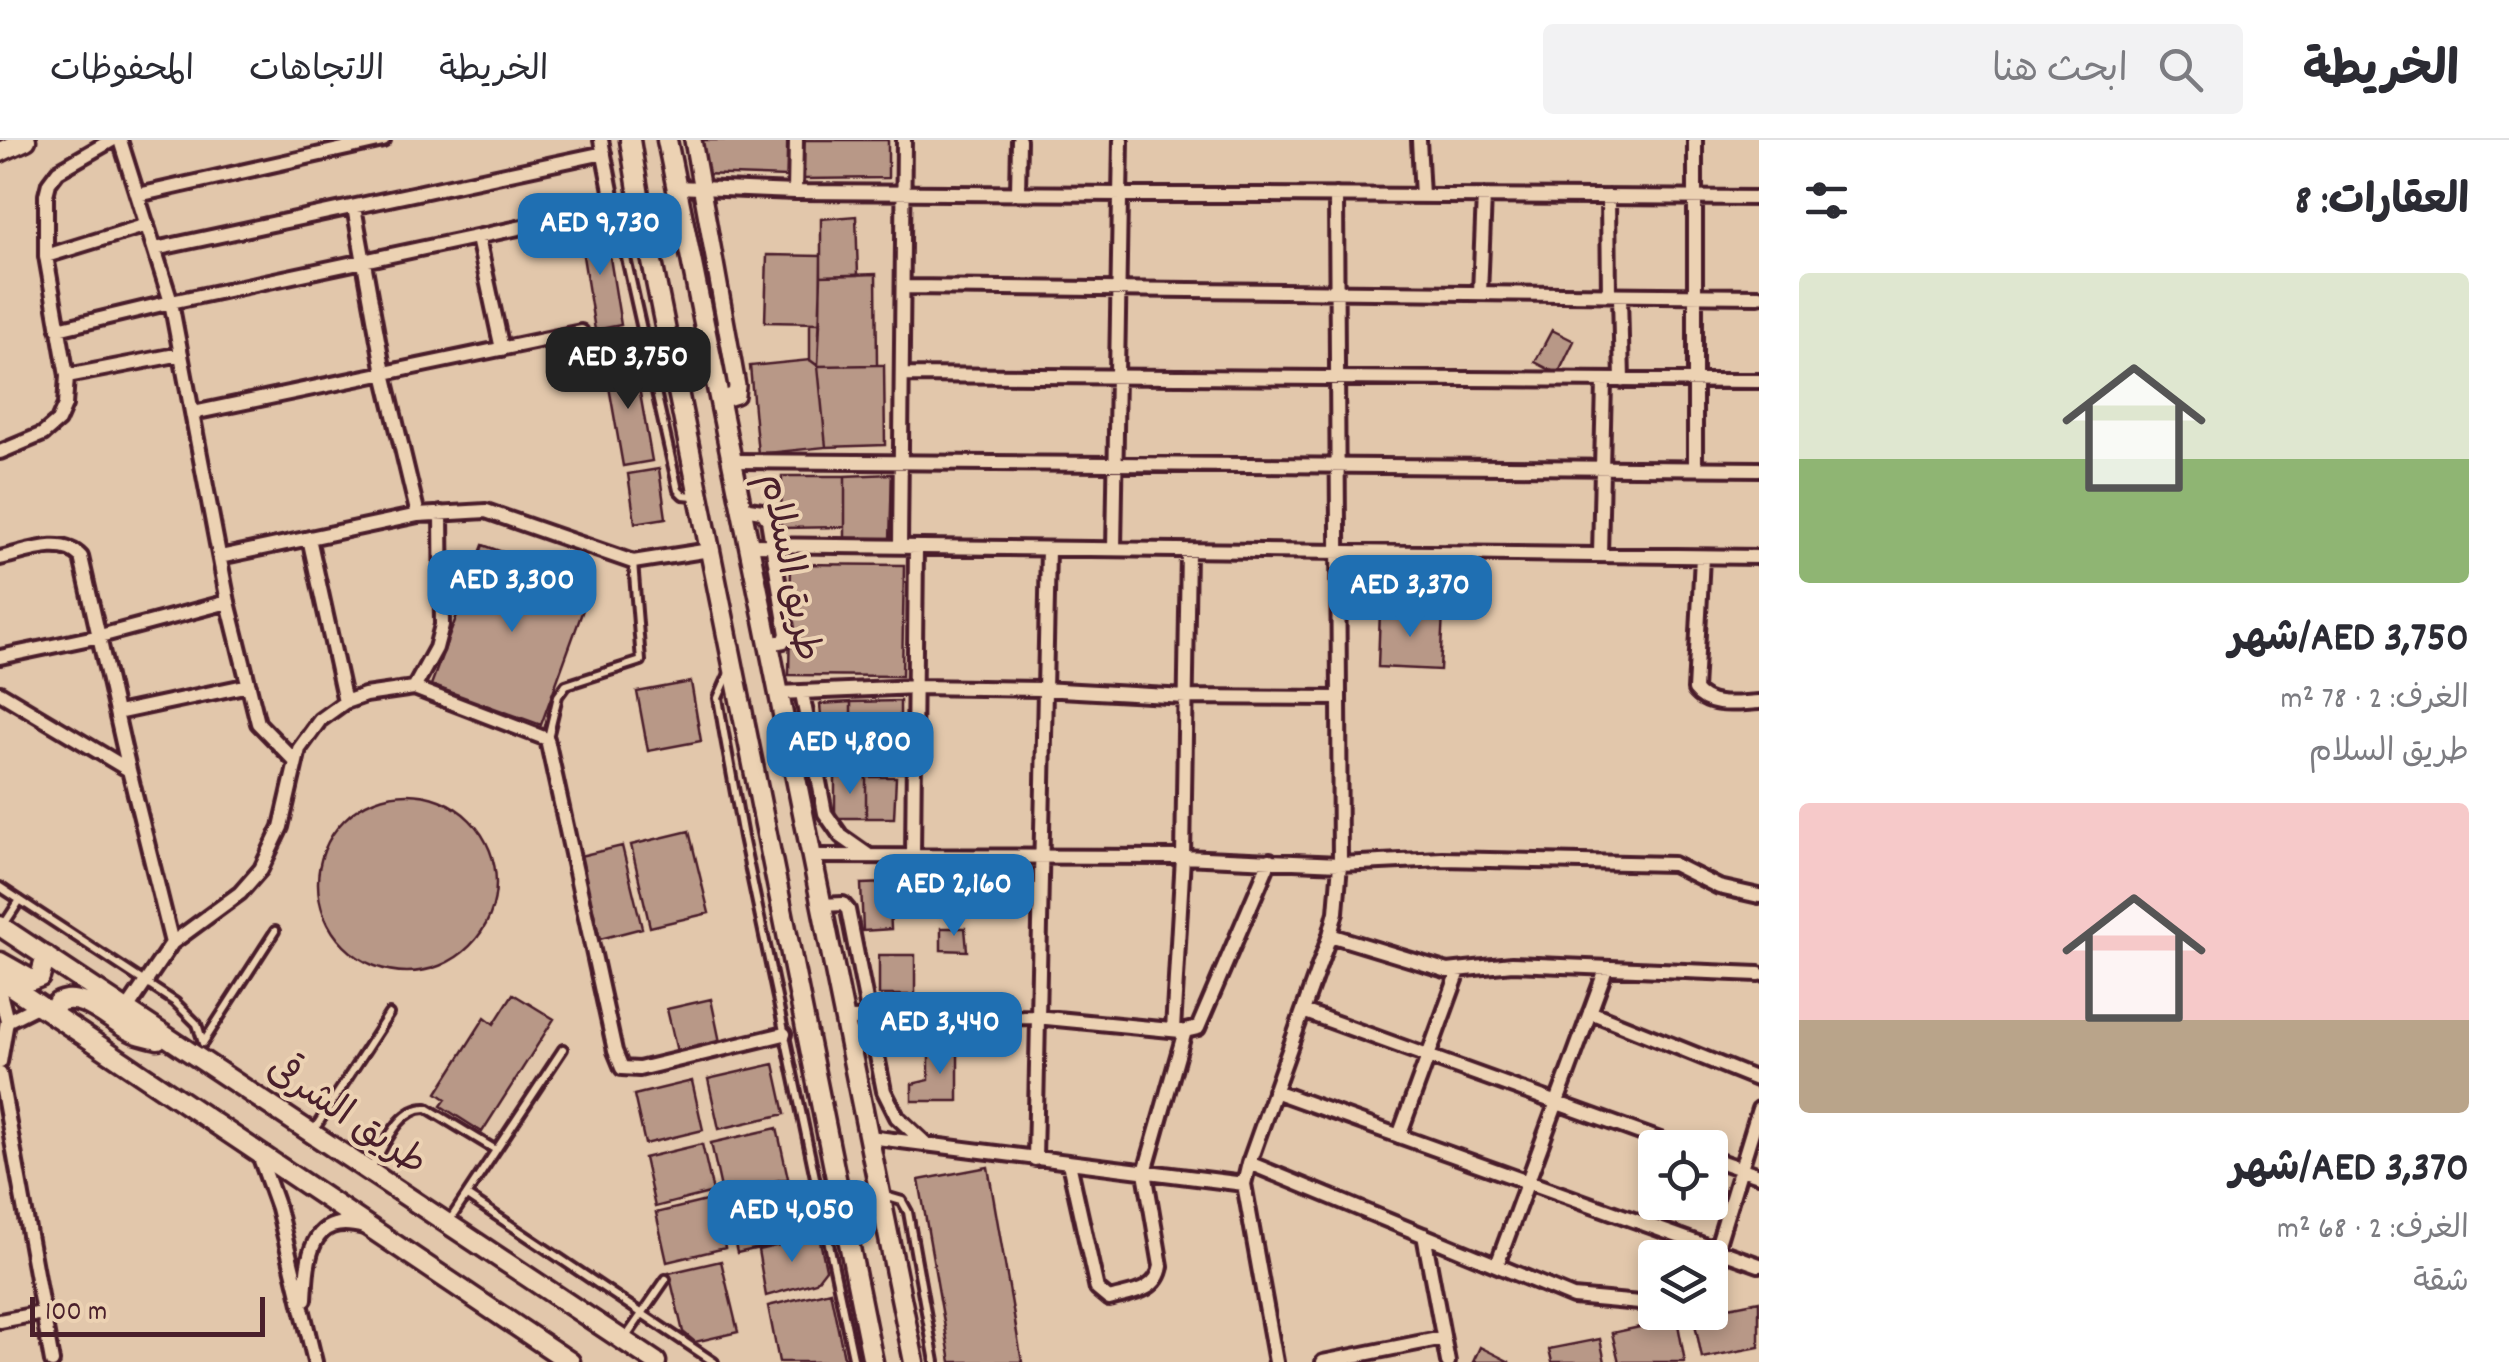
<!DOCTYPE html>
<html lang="ar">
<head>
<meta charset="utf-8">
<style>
  body { margin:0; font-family:Dekko,"Playpen Sans Arabic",sans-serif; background:#f2f2f3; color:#2b2b33; direction:rtl; height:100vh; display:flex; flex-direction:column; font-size:38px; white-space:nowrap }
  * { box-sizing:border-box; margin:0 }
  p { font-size:32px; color:#7c7c81 }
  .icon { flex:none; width:55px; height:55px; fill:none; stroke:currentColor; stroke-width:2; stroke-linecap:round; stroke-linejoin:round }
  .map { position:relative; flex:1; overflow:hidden; direction:ltr }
  .details { display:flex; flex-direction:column; background:#fff; width:750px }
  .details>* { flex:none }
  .controls { position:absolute; left:1638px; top:990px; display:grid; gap:20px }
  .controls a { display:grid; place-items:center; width:90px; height:90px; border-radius:10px; background:#fff; box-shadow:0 5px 15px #0003; font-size:50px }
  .scale { position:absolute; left:30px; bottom:25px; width:235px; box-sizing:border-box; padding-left:10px; border:5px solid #4a1f2b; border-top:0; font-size:28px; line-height:35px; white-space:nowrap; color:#4a1f2b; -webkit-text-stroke:8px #ecd2b3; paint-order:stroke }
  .price { position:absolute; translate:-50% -85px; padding:0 22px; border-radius:20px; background:#1f6fb2; color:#fff; font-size:32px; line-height:65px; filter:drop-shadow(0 2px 5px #0008) }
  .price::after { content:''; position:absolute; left:50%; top:60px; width:30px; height:22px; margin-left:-15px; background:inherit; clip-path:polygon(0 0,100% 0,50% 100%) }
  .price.selected { background:#222; color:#fff }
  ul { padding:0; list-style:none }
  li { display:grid; align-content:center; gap:20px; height:530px; padding:0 40px }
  li span { display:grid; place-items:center; height:310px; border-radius:10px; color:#555 }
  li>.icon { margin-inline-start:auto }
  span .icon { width:180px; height:180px; fill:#fffc; stroke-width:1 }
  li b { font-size:42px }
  h2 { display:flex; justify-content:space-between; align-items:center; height:120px; padding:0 40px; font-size:42px }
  header { display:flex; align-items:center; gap:60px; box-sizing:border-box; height:140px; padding:0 50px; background:#fff; border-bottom:2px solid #e1e1e2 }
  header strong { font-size:48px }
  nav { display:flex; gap:55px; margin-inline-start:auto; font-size:35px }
  .search { width:700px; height:90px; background:#f2f2f3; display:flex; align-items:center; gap:25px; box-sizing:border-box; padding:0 35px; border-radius:10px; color:#7c7c81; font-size:38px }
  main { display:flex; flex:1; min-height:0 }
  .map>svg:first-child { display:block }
  .building { fill:#b89887; stroke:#4a1f2b; stroke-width:2.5 }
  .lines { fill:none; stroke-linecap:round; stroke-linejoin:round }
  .service-casing { stroke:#4a1f2b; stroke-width:14 }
  .minor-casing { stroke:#4a1f2b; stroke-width:20 }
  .tertiary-casing { stroke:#4a1f2b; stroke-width:22 }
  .secondary-casing { stroke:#4a1f2b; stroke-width:25 }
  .service { stroke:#ecd2b3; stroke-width:6 }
  .minor { stroke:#ecd2b3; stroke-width:12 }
  .tertiary { stroke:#ecd2b3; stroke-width:15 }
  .secondary { stroke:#ecd2b3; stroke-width:18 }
  .labels { text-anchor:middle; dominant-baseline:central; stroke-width:8; stroke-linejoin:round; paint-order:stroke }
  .street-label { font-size:38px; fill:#4a1f2b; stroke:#ecd2b3 }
</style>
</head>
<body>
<header>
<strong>الخريطة</strong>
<div class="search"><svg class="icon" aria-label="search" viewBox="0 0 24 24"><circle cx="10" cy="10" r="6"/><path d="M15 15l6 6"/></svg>ابحث هنا</div>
<nav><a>الخريطة</a><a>الاتجاهات</a><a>المحفوظات</a></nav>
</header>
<main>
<section class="details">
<h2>العقارات: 8<svg class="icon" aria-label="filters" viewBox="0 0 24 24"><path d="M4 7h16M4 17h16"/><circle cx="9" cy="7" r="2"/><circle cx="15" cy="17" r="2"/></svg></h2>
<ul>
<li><span style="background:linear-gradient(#dfe7d0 60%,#8fb573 0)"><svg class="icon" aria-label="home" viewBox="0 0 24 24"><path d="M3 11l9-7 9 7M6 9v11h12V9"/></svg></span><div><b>AED 3,750/شهر</b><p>الغرف: 2 · 78 m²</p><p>طريق السلام</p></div></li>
<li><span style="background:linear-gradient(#f6c9c9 70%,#b9a48a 0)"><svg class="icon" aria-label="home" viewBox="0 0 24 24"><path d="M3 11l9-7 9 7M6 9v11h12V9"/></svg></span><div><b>AED 3,370/شهر</b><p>الغرف: 2 · 68 m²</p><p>شقة</p></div></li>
</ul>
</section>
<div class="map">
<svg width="1759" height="1222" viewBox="0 0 1759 1222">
  <rect width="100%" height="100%" fill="#e2c7ab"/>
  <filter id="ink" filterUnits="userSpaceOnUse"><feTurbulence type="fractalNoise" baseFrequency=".01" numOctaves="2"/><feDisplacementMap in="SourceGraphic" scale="20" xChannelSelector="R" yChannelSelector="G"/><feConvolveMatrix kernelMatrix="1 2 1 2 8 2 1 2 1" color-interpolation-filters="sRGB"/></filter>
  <g filter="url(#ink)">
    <path class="building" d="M703,0H788L787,37L702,34Z
      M801,0H888V38L802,39Z
      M856,76L858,135L821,136V79Z
      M605,87L621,185L595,190L579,91Z
      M767,115L821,116L820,183L765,182Z
      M876,134L877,225L818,226L821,136Z
      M810,183H820L818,226L810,220Z
      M1552,190L1574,201L1558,234L1535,222Z
      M623,193L627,212L602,216L599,197Z
      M634,219L652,321L623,326L605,224Z
      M810,220L818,226L826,307L758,314L750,226Z
      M877,225H884L885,305L826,307L818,226Z
      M659,329L666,378L635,383L628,334Z
      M892,334L890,401L845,399V336Z
      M782,336H845V387L781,388Z
      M483,405L592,445L541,585L431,545Z
      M791,424L904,425L902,536L789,535Z
      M1380,470L1443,473L1440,530L1378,527Z
      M691,542L701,601L648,611L637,552Z
      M900,561V613H851V562Z
      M851,562V613H824L820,564Z
      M835,637H866V678H835Z
      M866,637H896L894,678H866Z
      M318 743a89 89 0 1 1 178 0a89 89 0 1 1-178 0Z
      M689,691L709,773L650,787L631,705Z
      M622,706L642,788L600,799L580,716Z
      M889,743L891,789L863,791L861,744Z
      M941,788H965L967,811L941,810Z
      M879,815H915V855H879Z
      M513,854L554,879L482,992L441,966L446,959L437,953L485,877L494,884Z
      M711,859L721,907L678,916L667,869Z
      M929,907H958V961H912V944L929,940Z
      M774,924L785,974L719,989L708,939Z
      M692,941L703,990L645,1004L634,955Z
      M777,988L788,1038L722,1053L711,1003Z
      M702,1004L713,1052L655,1067L644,1018Z
      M988,1027L1022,1222H951L919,1040Z
      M792,1049L803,1098L737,1113L726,1064Z
      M714,1059L725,1108L667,1122L656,1073Z
      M819,1096L826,1129L816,1142L766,1156L758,1110Z
      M721,1121L738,1192L695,1202L683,1192L669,1133Z
      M830,1151L845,1222H779L768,1166Z
      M1759,1161V1207L1702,1218L1693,1174Z
      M1677,1179L1685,1222H1619L1612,1193Z
      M1600,1199L1605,1222H1552L1549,1209Z
      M1480,1207L1510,1222H1473Z"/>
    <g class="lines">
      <defs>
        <path id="service" d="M615,69L678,350L683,355L694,356
          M730,531L718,558L724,593L743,697L854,1222
          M548,598L558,556L566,545L641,521L633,422
          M0,747L175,862L197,884L203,903
          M3,786L20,760
          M203,903L275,791
          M314,990L389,874
          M371,1028C384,1007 399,967 427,968L496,1010
          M467,1056L714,1222
          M885,1056L902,1061L908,1072L935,1222
          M448,1083L563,909
          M624,1200L666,1139"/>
        <path id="minor" d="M120,0L171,162L228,462L258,583L294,620
          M601,0L614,66
          M1419,0L1422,56
          M1695,0V328
          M677,47L795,52L1759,58
          M795,52L796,0
          M1018,53L1019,0
          M138,55L383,0
          M1608,57L1609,154
          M354,67L384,233L418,375
          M478,98L502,209
          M155,109L604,13
          M46,116L147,85
          M903,147L1759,156
          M1480,153L1484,56
          M1620,155L1622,241
          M58,189L171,162L640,62
          M902,235L1759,241
          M67,236L181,214
          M193,273L581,192
          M0,312L43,294L58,281L65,265L67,236L46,116V55L49,43L58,31L112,0
          M732,321L1759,329
          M742,368L762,371L768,380L787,494L784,501L769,504
          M309,398L345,562
          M749,405L1759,417
          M900,407L904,0
          M1114,409L1121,0
          M1600,415L1604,242
          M220,417L418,375L486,371L633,422L710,410
          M1702,417L1695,550C1709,569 1738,563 1759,562
          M0,418C24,413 62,396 81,417L129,630L172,803
          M0,517L100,496L228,462
          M414,548L436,508L442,485L441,373
          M0,553L129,630
          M779,553L916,547L1042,549L1186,557L1339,558
          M802,553L825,673L841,696L868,715
          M117,573L249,545
          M815,624H915
          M812,716L1183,717L1340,724L1442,719L1673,724L1719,747L1759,756
          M913,716L916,407
          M822,765L843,764L848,770L884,951L897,977L926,1004
          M1330,795L1448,831L1512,824L1759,834
          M0,853L7,881L0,922
          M126,871L172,803L240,753L261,729L281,687L299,609L320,580L345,562L365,555L414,548L547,599L615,911L622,928L639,929L784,894
          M1303,871L1682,1008
          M1590,872L1759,940
          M845,879L1036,877L1181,891
          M7,881L35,867L41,868
          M1173,890L1183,717L1188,411
          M0,934L52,1222
          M1274,951L1759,1125
          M1399,996L1459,831
          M869,997L1244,1044
          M258,1012L278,1068L315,1222
          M1710,1018L1759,1035
          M1035,1019L1048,409
          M1069,1023L1097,1149L1109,1159C1130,1153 1157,1152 1161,1126L1145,1032L1185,891L1198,888L1270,720
          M1249,1023L1573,1157L1640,1163L1655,1159
          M1424,1095L1448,1222
          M1497,1125L1606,829
          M1710,1130L1759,969
          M305,1159C307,1120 309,1071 364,1087
          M0,1181L42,1173
          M1276,1222L1244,1044L1249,1023L1330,795L1336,772L1340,724L1336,55
          M1323,1222L1443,1198"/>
        <path id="tertiary" d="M693,0L737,246L736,255L720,260"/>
        <path id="secondary" d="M630,0L640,62L873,1222
          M667,0L914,1222
          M0,12L26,0
          M0,786L656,1222
          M0,822L32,840L40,837L46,816
          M0,839L570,1222
          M53,874L57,863C81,849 111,883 133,892C141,895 150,897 158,899"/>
      </defs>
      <use href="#service" class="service-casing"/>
      <use href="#minor" class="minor-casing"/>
      <use href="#tertiary" class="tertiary-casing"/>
      <use href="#secondary" class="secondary-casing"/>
      <use href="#service" class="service"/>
      <use href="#minor" class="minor"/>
      <use href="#tertiary" class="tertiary"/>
      <use href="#secondary" class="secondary"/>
    </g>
  </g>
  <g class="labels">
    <g class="street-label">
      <text transform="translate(787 428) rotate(79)">طريق السلام</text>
      <text transform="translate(345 978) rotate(34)">طريق الشرقى</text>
    </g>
  </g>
</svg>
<div class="controls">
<a><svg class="icon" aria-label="locate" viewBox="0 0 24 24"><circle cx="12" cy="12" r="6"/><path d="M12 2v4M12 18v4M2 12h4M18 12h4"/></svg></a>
<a><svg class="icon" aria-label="layers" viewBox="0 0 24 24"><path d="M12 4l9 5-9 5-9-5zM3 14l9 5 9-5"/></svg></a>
</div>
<div class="scale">100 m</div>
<b class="price" style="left:600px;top:138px">AED 9,730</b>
<b class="price selected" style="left:628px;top:272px">AED 3,750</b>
<b class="price" style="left:512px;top:495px">AED 3,300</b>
<b class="price" style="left:1410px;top:500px">AED 3,370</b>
<b class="price" style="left:850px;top:657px">AED 4,800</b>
<b class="price" style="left:954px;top:799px">AED 2,160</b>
<b class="price" style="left:940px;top:937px">AED 3,440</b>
<b class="price" style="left:792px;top:1125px">AED 4,050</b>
</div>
</main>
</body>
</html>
